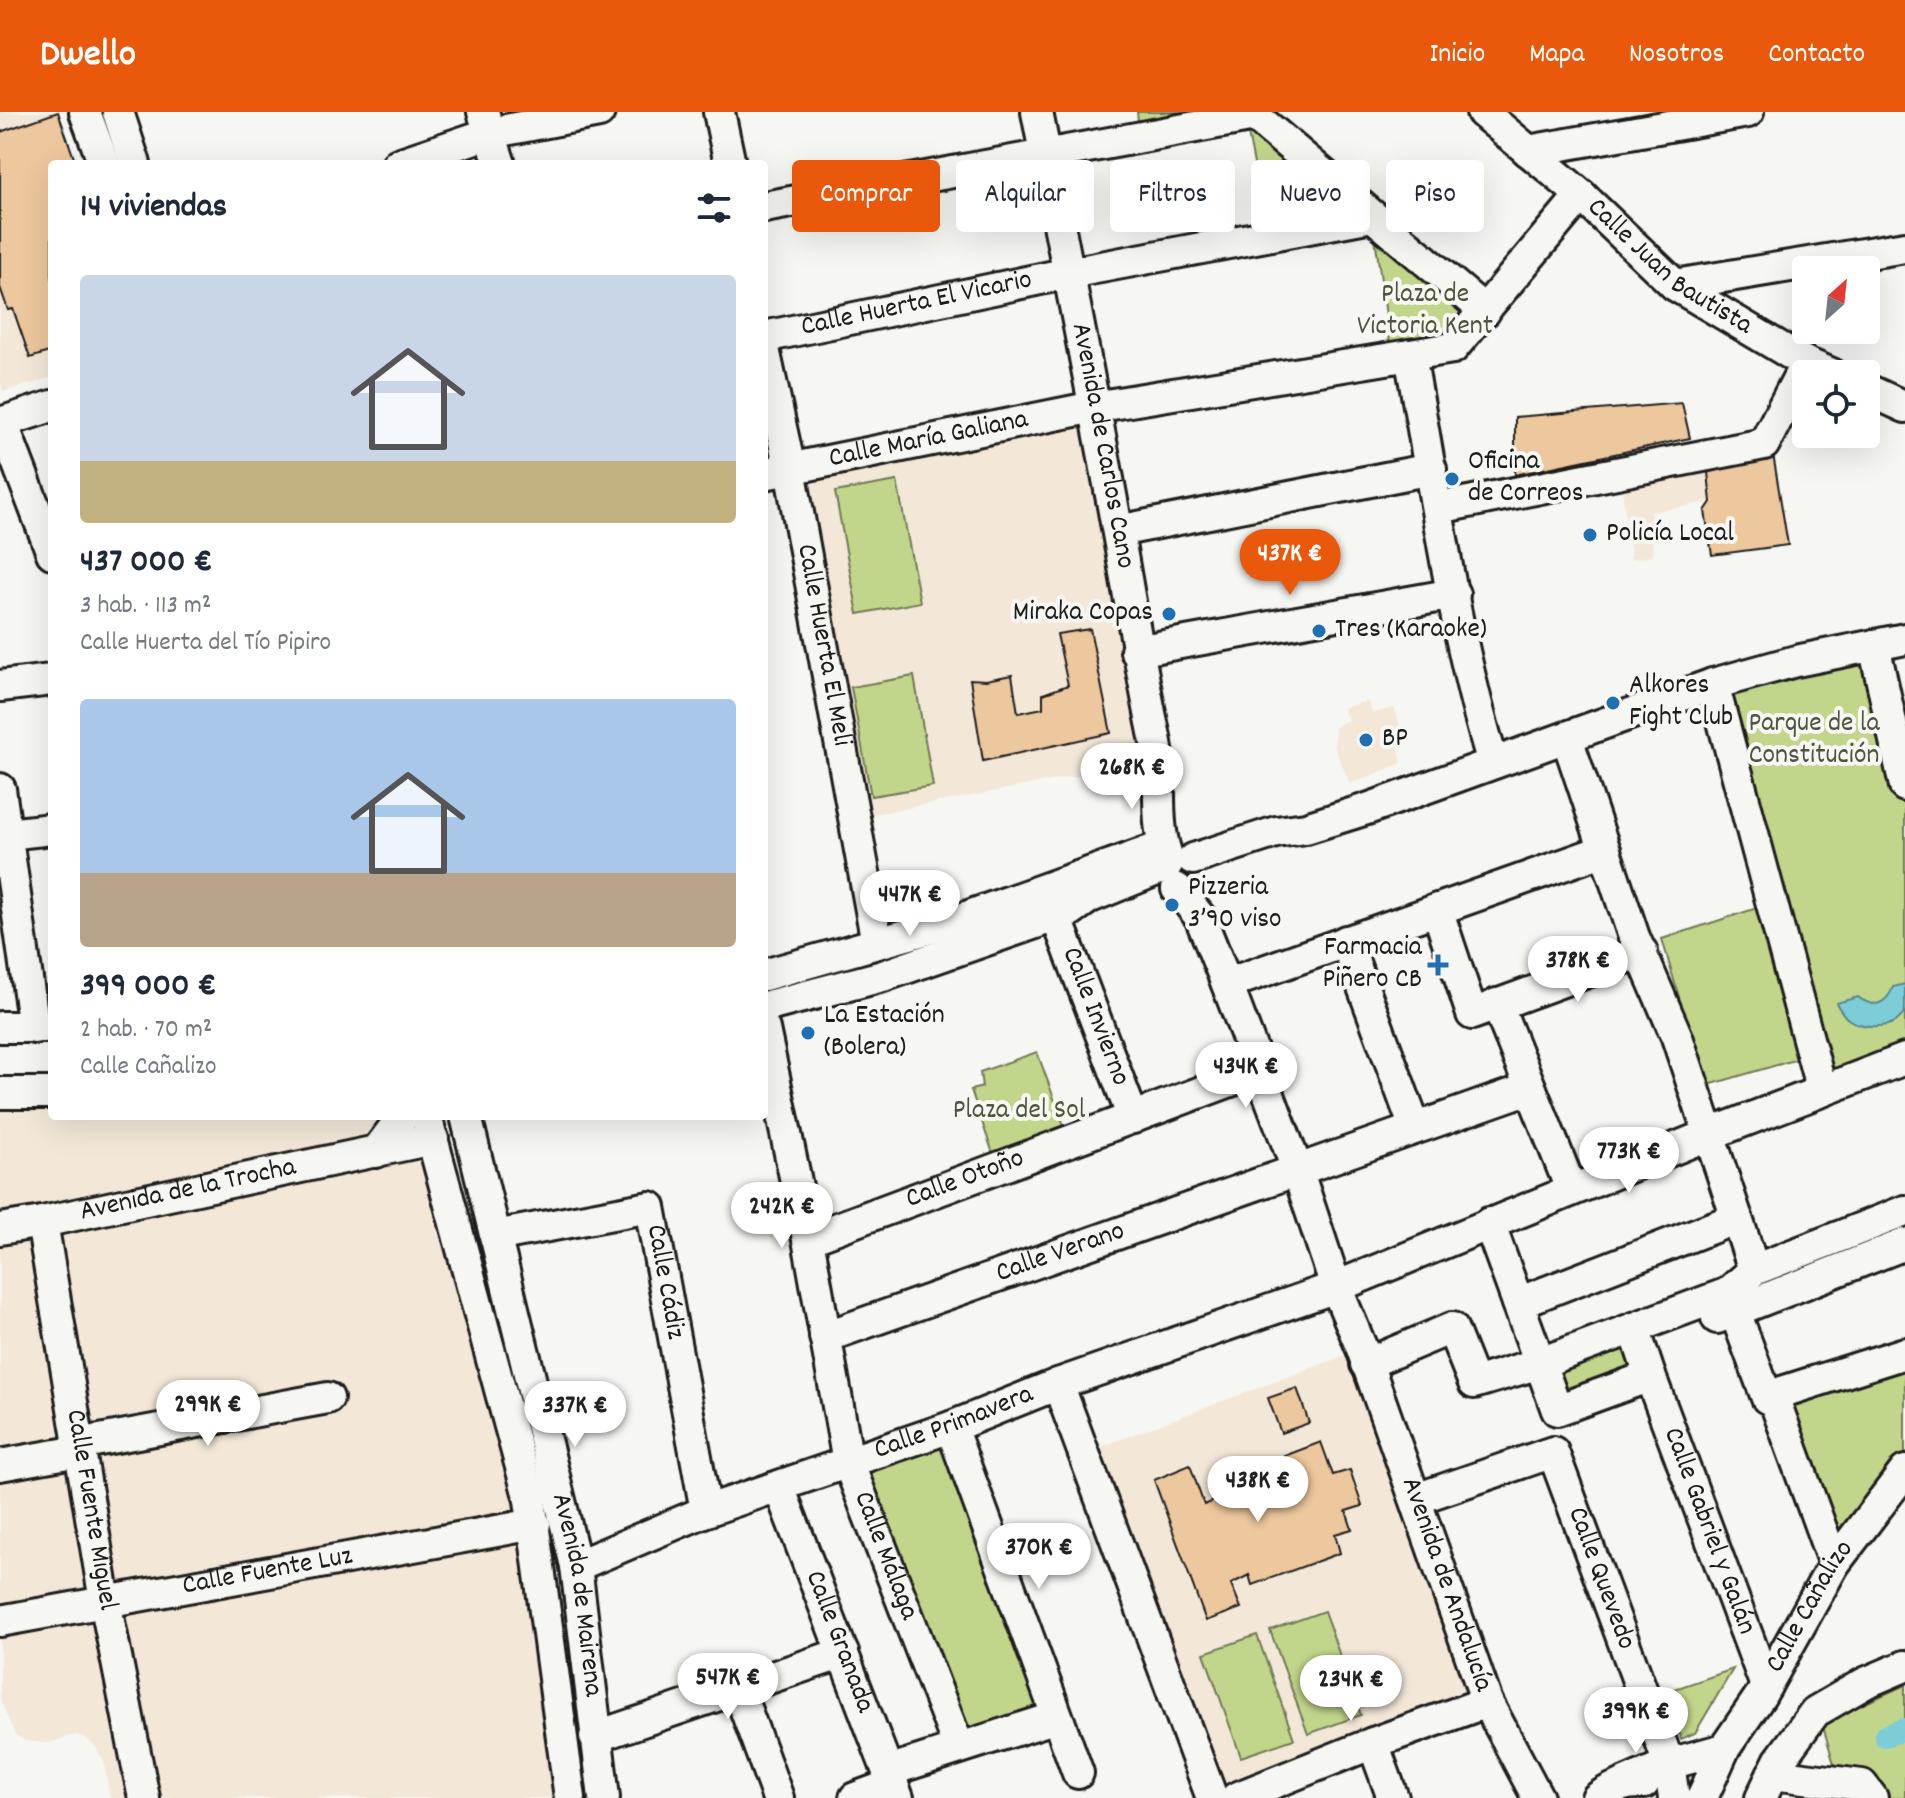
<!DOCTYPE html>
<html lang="es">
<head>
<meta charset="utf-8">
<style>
  body { margin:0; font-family:Dekko,sans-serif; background:#f2f2f3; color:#1f2937; height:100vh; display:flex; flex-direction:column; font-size:30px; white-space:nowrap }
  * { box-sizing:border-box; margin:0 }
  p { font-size:26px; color:#747a83 }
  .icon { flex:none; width:44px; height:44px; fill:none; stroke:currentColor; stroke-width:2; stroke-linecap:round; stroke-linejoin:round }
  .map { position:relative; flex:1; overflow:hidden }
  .panel { position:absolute; left:48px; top:48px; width:720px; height:960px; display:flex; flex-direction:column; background:#fff; border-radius:8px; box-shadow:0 8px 32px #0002 }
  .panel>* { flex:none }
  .hud { position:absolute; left:792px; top:48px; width:760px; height:72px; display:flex; gap:16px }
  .needle { width:52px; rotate:27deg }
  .tools { position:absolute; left:1792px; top:144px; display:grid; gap:16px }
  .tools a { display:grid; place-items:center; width:88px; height:88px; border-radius:8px; background:#fff; box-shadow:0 8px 32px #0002; font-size:40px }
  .price { position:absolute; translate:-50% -68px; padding:0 18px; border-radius:28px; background:#fff; color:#222; font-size:26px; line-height:52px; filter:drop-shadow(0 2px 4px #0008) }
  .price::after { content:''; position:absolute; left:50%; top:48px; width:24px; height:18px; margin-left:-12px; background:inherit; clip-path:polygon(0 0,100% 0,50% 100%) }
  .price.selected { background:#ea580c; color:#fff }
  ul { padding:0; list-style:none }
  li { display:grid; align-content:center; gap:16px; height:424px; padding:0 32px }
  li span { display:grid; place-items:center; height:248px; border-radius:8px; color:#555 }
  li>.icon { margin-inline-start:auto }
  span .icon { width:144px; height:144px; fill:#fffc; stroke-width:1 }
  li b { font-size:34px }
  h2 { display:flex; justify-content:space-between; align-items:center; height:96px; padding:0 32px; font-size:34px }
  .pill { padding:0 28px; border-radius:8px; background:#fff; box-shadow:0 8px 32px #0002; font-size:28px; line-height:72px }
  .pill.selected { background:#ea580c; color:#fff }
  header { display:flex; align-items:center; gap:48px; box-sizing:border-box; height:112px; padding:0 40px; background:#ea580c; color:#fff }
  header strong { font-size:38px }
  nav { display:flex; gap:44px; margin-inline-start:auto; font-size:28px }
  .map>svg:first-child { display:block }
  .built { fill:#f3e8d8 }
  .green { fill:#c2d68b; stroke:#6f7954; stroke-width:2 }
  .water { fill:#7ccdd7; stroke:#56868c; stroke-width:2 }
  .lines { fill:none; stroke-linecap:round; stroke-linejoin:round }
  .canal { stroke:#7ccdd7; stroke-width:22 }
  .building { fill:#edc79d; stroke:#1c1c1c; stroke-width:2 }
  .minor-casing { stroke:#1c1c1c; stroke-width:36 }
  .minor { stroke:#f6f6f2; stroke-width:30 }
  .poi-dot { fill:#1f6fb2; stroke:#f6f6f2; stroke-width:3 }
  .labels { text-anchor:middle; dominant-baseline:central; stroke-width:8; stroke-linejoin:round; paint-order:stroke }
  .street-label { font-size:28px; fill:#1c1c1c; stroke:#f6f6f2 }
  .park-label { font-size:28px; fill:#4e543d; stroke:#f6f6f2 }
  .poi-label { font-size:28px; fill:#1c1c1c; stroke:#f6f6f2; text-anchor:start }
</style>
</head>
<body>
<header>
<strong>Dwello</strong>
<nav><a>Inicio</a><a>Mapa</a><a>Nosotros</a><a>Contacto</a></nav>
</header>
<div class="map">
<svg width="1905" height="1686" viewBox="0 0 1905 1686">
  <rect width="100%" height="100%" fill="#f6f6f2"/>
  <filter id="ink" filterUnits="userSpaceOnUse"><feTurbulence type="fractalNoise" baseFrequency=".0125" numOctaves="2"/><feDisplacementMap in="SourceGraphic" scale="16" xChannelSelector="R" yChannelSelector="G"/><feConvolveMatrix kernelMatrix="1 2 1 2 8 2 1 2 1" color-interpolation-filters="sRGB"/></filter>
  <g filter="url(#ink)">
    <path class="built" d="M0,0H58L76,52H52V265L4,280L0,270Z
      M1094,295L1160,648L854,706L790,357Z
      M1707,356L1711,390L1651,400L1653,444L1631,447L1621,370Z
      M1367,589L1373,601L1394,596L1402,617L1396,622L1402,651L1350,672L1334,634L1335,615L1348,608L1343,596Z
      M0,991L52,992V1004H437L547,1389L583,1686H110L104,1650L95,1634L84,1625L75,1623L49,1631L25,1629L15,1623L0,1588Z
      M1362,1237L1487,1590L1212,1686L1084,1341Z"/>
    <path class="green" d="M1137,0H1250L1485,199L1453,236L1392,246L1372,104L1268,124L1245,6L1140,25Z
      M897,369L920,490L858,502L835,380Z
      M1874,533L1905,674V947L1822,979L1717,574Z
      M914,564L933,674L871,684L851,575Z
      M1760,795L1801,946L1705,974L1662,827Z
      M1037,940L1070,1030L998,1056L971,978L982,975L980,960Z
      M1634,1216L1650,1264L1557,1298L1540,1251Z
      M1905,1241V1359L1834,1452L1780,1283Z
      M951,1315L1057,1605L959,1636L848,1350Z
      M1324,1499L1361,1603L1308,1622L1270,1518Z
      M1257,1523L1294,1627L1241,1645L1204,1541Z
      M1733,1557L1695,1621L1681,1627L1663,1581Z
      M1905,1573V1686H1886L1870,1664L1834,1652L1822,1611Z"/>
    <path class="water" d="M1905,872C1905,879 1905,891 1905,898C1898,919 1862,917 1848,907C1843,903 1839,896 1836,891L1858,885C1874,897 1886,893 1893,875Z"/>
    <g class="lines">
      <path class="canal" d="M1885,1624L1905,1617"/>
    </g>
    <path class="building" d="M58,0L76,52H52V239L30,246L13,197L8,198L0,175V20Z
      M1682,291L1690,326L1515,363V305Z
      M1773,342L1788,433L1712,443L1705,399L1711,390L1708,360L1717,358L1714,347Z
      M1090,517L1111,621L983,649L970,567L986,568L1012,563L1018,601L1043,596V582L1068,573L1057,522Z
      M1297,1276L1309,1311L1281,1321L1268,1286Z
      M1321,1330L1333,1363L1350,1358L1362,1394L1346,1399L1352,1417L1335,1422L1340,1441L1252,1473L1249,1463L1231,1472L1241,1496L1206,1509L1154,1368L1190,1353L1204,1393L1256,1373L1250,1357Z"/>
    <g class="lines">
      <defs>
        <g id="minor">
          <path d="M85,0L104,52"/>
          <path d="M118,0L135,52"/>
          <path d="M483,0L500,52"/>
          <path d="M719,0L730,52"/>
          <path id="s1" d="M1037,0C1064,139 1092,277 1117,416C1130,486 1140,555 1155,625C1164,666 1152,709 1169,749"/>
          <path d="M1250,0L1485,199"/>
          <path id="s2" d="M1482,0L1581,83L1675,173L1806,251L1832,262"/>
          <path d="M1528,39L1748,0"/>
          <path d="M398,52L490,21L599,0"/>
          <path d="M764,95L1255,4"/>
          <path d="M1675,173L1905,135"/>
          <path id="s3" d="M764,225L1069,161L1372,104"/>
          <path id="s4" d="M764,237L790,357L877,831"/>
          <path d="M1410,243C1435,379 1453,519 1493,651"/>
          <path d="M1866,277L1905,295"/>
          <path d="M2,310L52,441"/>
          <path d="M0,311L52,294"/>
          <path id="s5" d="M764,362L1094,295L1453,236L1581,83"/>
          <path d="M1438,396L1764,332L1806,251"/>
          <path d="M1118,419L1431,357"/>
          <path d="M1874,533L1905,674"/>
          <path d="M1136,539L1454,482"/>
          <path d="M1713,572L1822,979"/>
          <path d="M0,574L52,568"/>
          <path d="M1567,626L1634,825L1677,925L1754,1158"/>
          <path d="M0,677L34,916"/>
          <path d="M7,722L52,717"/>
          <path d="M1193,747L1276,720L1306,716L1370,696L1713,572L1796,549L1905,527"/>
          <path id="s6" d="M1177,777L1200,805L1227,872L1297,1057L1336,1175L1362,1237L1487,1590L1538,1686"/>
          <path d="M1437,797L1472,902L1642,840"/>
          <path id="s7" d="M1056,804L1133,1006"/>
          <path d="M1346,829L1415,1016"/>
          <path d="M764,863L952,810L1153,738"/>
          <path d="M1227,872L1605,738"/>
          <path d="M1497,892L1571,1077"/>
          <path d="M764,895L883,864L1070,799L1090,785L1166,754"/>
          <path d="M0,915H52"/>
          <path id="s8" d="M764,917L808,1127L848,1350L959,1636"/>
          <path d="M0,981H52"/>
          <path d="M426,1004L530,1388L570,1686"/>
          <path id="s9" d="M466,1004L576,1454L604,1686"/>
          <path d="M376,1040L403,1004"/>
          <path id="s10" d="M42,1110L105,1489L144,1686"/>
          <path id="s11" d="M0,1117L42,1110L433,1027"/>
          <path id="s12" d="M495,1124L650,1095L706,1399"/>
          <path id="s13" d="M808,1127L1260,958"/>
          <path d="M1728,1181L1767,1286L1775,1290L1834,1452"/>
          <path d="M1518,1191L1737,1106"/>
          <path d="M1717,1206L1905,1132"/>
          <path d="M1634,1216L1728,1181L1754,1158L1905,1099"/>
          <path id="s14" d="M825,1225L1530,976"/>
          <path d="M1366,1252L1452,1216L1474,1271L1540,1251L1634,1216L1650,1264L1557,1298C1534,1236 1512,1173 1489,1111"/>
          <path id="s15" d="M1650,1264L1766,1574"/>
          <path d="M1058,1272L1212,1686"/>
          <path d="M1775,1290L1782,1280L1905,1241"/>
          <path d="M951,1315L1078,1661"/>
          <path d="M78,1332L328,1286"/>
          <path d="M0,1353L79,1339"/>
          <path id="s16" d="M779,1375L898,1686"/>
          <path id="s17" d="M1416,1387L1553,1340L1669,1652L1674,1686"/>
          <path id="s18" d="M576,1454L706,1399L951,1315L1058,1272L1336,1175L1710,1022L1905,947"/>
          <path id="s19" d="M0,1509L535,1412"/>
          <path d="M738,1577L778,1686"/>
          <path d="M595,1625L843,1541"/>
          <path d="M1373,1631L1393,1686"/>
          <path d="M888,1659L1057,1605"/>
          <path d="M1772,1662L1862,1673L1872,1686"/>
          <path d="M1625,1671L1669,1652L1724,1637"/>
          <path d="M855,1686L893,1672"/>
          <path d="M1236,1686L1373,1631L1487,1590"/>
          <path d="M1597,1686C1613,1675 1625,1670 1644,1671"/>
          <path id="s20" d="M1702,1686L1724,1637L1761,1583L1834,1452L1905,1359"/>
          <path d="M1761,1686L1779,1649L1815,1600L1865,1571L1905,1554"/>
        </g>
      </defs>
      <use href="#minor" class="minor-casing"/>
      <use href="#minor" class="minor"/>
    </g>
  </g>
  <g class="poi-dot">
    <circle cx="1452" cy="367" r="8"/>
    <circle cx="1590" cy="423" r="8"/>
    <circle cx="1169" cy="502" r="8"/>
    <circle cx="1319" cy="519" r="8"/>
    <circle cx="1613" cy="591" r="8"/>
    <circle cx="1366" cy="628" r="8"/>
    <circle cx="1172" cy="793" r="8"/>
    <path d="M1434 841h8v8h8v8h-8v8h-8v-8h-8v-8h8z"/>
    <circle cx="808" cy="921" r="8"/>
  </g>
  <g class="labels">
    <g class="street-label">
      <text stroke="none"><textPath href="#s2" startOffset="244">Calle Juan Bautista</textPath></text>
      <text stroke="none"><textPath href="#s3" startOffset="156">Calle Huerta El Vicario</textPath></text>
      <text stroke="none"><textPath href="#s5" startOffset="168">Calle María Galiana</textPath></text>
      <text stroke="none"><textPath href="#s1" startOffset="340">Avenida de Carlos Cano</textPath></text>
      <text stroke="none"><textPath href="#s4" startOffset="302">Calle Huerta El Meli</textPath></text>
      <text stroke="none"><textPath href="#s7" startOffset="108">Calle Invierno</textPath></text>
      <text stroke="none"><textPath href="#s13" startOffset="168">Calle Otoño</textPath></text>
      <text stroke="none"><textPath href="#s11" startOffset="192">Avenida de la Trocha</textPath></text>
      <text stroke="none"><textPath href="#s14" startOffset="250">Calle Verano</textPath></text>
      <text stroke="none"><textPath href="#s12" startOffset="234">Calle Cádiz</textPath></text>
      <text stroke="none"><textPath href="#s18" startOffset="404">Calle Primavera</textPath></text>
      <text stroke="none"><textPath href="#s10" startOffset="292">Calle Fuente Miguel</textPath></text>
      <text stroke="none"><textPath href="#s15" startOffset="166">Calle Gabriel y Galán</textPath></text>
      <text stroke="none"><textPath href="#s8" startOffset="542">Calle Málaga</textPath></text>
      <text stroke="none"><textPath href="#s19" startOffset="272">Calle Fuente Luz</textPath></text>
      <text stroke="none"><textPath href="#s17" startOffset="280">Calle Quevedo</textPath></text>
      <text stroke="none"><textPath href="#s6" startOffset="748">Avenida de Andalucía</textPath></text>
      <text stroke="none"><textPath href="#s9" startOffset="492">Avenida de Mairena</textPath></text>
      <text stroke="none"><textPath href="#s20" startOffset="220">Calle Cañalizo</textPath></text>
      <text stroke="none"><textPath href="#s16" startOffset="166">Calle Granada</textPath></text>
    </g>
    <g class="park-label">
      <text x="1425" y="184">Plaza de<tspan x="1425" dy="32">Victoria Kent</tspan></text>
      <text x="1814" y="613">Parque de la<tspan x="1814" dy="32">Constitución</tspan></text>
      <text x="1019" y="1000">Plaza del Sol</text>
    </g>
    <g class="poi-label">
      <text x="1468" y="351">Oficina<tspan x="1468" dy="32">de Correos</tspan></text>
      <text x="1606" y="423">Policía Local</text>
      <text x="1153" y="502" text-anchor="end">Miraka Copas</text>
      <text x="1335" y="519">Tres (Karaoke)</text>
      <text x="1629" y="575">Alkores<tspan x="1629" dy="32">Fight Club</tspan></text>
      <text x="1382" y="628">BP</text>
      <text x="1188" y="777">Pizzeria<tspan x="1188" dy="32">3’90 viso</tspan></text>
      <text x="1422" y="837" text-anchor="end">Farmacia<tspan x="1422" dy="32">Piñero CB</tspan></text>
      <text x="824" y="905">La Estación<tspan x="824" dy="32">(Bolera)</tspan></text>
    </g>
  </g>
</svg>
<div class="tools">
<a><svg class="needle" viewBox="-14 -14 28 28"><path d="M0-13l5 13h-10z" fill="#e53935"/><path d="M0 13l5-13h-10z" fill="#747a83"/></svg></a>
<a><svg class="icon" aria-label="locate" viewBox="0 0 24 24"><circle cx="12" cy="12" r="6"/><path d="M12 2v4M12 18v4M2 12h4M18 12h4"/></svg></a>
</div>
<b class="price selected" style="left:1290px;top:485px">437K €</b>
<b class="price" style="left:1132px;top:699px">268K €</b>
<b class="price" style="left:910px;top:826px">447K €</b>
<b class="price" style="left:1578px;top:892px">378K €</b>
<b class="price" style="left:1246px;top:998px">434K €</b>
<b class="price" style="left:1629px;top:1083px">773K €</b>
<b class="price" style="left:782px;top:1138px">242K €</b>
<b class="price" style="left:208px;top:1336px">299K €</b>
<b class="price" style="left:575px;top:1337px">337K €</b>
<b class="price" style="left:1258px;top:1412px">438K €</b>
<b class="price" style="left:1039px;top:1479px">370K €</b>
<b class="price" style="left:728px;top:1609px">547K €</b>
<b class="price" style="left:1351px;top:1611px">234K €</b>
<b class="price" style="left:1636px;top:1643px">399K €</b>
<div class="hud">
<a class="pill selected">Comprar</a>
<a class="pill">Alquilar</a>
<a class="pill">Filtros</a>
<a class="pill">Nuevo</a>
<a class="pill">Piso</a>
</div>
<section class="panel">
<h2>14 viviendas<svg class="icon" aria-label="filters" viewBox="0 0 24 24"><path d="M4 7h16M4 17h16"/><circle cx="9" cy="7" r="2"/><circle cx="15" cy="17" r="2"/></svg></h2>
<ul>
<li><span style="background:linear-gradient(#c9d6e8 75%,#c2b280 0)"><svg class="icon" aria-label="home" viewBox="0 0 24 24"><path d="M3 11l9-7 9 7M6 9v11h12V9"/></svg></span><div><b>437 000 €</b><p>3 hab. · 113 m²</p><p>Calle Huerta del Tío Pipiro</p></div></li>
<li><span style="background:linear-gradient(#a9c7e8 70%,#b9a48a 0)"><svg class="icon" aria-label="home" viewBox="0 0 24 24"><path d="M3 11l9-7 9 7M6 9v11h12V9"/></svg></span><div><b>399 000 €</b><p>2 hab. · 70 m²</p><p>Calle Cañalizo</p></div></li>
</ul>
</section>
</div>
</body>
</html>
